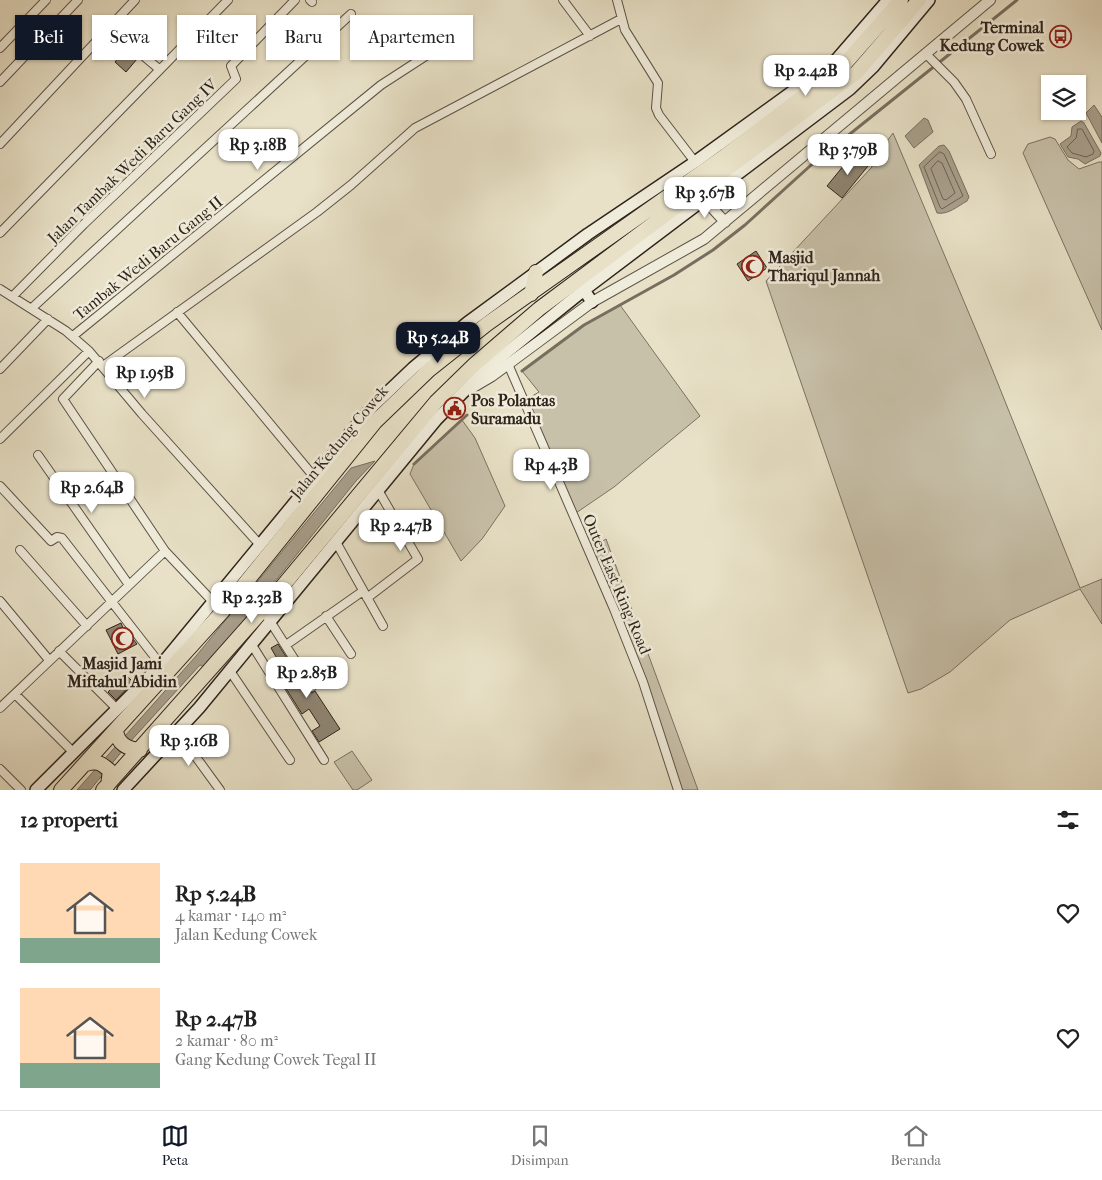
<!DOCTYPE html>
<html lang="id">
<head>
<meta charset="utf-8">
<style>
  body { margin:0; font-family:"IM FELL French Canon",serif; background:#f6f6f6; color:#222; height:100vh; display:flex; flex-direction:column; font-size:19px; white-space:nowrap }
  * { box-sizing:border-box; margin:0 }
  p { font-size:16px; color:#767676 }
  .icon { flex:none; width:28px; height:28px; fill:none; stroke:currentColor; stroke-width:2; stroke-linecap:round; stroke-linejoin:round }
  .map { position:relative; height:790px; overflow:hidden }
  .drawer { display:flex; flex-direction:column; background:#fff; flex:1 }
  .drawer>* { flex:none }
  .hud { position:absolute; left:15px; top:15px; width:500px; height:45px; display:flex; gap:10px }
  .fabs { position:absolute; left:1041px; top:75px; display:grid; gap:10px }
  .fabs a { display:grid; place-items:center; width:45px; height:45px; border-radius:0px; background:#fff; box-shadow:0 1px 4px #0004; font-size:25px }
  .price { position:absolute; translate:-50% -42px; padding:0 11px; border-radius:10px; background:#fff; color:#222; font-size:16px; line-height:32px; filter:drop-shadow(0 1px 2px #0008) }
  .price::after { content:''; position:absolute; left:50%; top:30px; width:15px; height:11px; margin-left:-8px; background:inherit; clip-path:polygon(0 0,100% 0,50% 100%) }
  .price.on { background:#111827; color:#fff }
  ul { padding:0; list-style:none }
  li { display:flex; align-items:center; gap:15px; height:125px; padding:0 20px }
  li span { display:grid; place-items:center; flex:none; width:140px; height:100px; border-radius:0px; color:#555 }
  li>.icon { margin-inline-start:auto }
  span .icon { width:60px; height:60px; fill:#fffc; stroke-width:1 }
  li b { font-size:21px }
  h2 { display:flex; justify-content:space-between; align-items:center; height:60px; padding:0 20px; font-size:21px }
  .tag { padding:0 18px; border-radius:0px; background:#fff; box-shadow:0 1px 4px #0004; font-size:18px; line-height:45px }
  .tag.on { background:#111827; color:#fff }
  .tab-bar { display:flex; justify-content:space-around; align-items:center; height:70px; border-top:1px solid #e0e0e0; background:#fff; font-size:14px; color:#767676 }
  .tab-bar a { display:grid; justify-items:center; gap:2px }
  .tab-bar .on { color:#111827 }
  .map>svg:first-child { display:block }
  .green { fill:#c8c1aa; stroke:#7b7262 }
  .water { fill:#a9a08d; stroke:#786e5f }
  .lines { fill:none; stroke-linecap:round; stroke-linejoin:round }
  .shore { stroke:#6c6254; stroke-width:1 }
  .stream { stroke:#786e5f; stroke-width:3 }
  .building { fill:#8f8674; stroke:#2e231b }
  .minor-casing { stroke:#5c5246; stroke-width:10 }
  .tertiary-casing { stroke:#5c5246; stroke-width:12 }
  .secondary-casing { stroke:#2e231b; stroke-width:14 }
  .trunk-casing { stroke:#2e231b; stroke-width:16 }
  .minor { stroke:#f0ecdb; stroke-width:8 }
  .tertiary { stroke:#f0ecdb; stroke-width:10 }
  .secondary { stroke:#f0ecdb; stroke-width:11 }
  .trunk { stroke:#e8e1c7; stroke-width:14 }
  .labels { text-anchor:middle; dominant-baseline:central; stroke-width:5; stroke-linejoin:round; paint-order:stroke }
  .poi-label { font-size:16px; font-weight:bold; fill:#2e231b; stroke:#f0ecdb; text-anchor:start }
  .street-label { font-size:16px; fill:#2e231b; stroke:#f0ecdb }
</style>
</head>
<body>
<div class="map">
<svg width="1102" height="790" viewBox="0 0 1102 790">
  <rect width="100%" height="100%" fill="#e8e1c7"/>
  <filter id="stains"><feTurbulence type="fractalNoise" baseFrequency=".004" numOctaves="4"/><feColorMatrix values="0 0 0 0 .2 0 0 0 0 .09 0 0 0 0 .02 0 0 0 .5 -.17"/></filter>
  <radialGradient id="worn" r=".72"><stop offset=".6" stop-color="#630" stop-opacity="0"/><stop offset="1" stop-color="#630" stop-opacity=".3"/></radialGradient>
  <path class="green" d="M893,133L984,349L1080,588L1102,579V624L1080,589L1010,620L950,672L921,689L908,693L766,281L872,167L871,163Z
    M1050,137L1055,139L1068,160L1079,169L1099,162H1102V330L1023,153L1028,144Z
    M620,305L700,416L614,487L573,515L524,401L539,392L522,371L584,325Z
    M462,420L475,438L505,506L482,539L461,561L410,474L414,464Z
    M606,539L698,790H678L643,682L588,550Z
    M352,751L372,780L357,790H353L334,762Z"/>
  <path class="water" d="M1094,105L1102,117V143L1086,113Z
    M924,118L928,120L933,132L914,148L905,136Z
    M1081,121L1084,123L1101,153L1100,156L1085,164L1078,159L1068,157L1060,144L1071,136L1072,127Z
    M944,145L949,151L969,197L967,201C958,206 948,215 937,213L919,165L939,146Z
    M375,461L356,481L211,661L204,667L200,665L128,744L90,790H77L196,656L351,468Z"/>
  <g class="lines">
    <path class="shore" d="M1078,129H1082L1094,151L1093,154L1086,157L1072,153L1067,147L1076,138Z
      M940,152L944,154L963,196L942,209L940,207L924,167Z
      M938,161L942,163L955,193L946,200L943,199L931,169Z"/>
    <path class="stream" d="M522,371L584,325L674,275L713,250L745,225L810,166L1017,0
      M414,464L467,415"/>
  </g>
  <path class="building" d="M125,50L137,59L126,72L115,62Z
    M853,154L868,166L842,198L827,186Z
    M756,251L767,268L748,281L737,264Z
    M121,623L126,635L129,634L137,644L118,654L106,630Z
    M278,644L307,690L312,693L315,691L340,729L319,742L312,731L320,726L309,709L302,714L285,687L291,683L271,648Z
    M125,674L133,682L116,700L108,692Z"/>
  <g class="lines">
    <defs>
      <path id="minor" d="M310,0L312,2
        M563,0L590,36
        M617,0L625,30L658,83L656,108L659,115L695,162
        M109,27L159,69
        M0,48L46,0
        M926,54L954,82L966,99L991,154
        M0,82L78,0
        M0,144L135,0
        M0,233L228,0
        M0,289L66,331L89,351L142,414L260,545
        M13,296L84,224L236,79L231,66L295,0
        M32,308L351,14
        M177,312L315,478
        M73,336L381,85L455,37
        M99,361L63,399L165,551L215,604
        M508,364L614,609L643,682L678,790
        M103,366L317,212L351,185L415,128L621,19
        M0,369L48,319
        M0,439L89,351
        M38,455L129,585
        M0,486L51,541L57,537L62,538L161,665
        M336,542L383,626
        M20,550L87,626
        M367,598L418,559L378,490
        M0,601L49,660
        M326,616L351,654
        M268,618L312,687
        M252,645L324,760
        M286,645L363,591
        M59,651L116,708
        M230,671L290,760
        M15,694L73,752
        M0,708L165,551
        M177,731L220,790
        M0,769L21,790"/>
      <path id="tertiary" d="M704,199L725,222
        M470,389L492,376L592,302L704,239L990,0"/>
      <path id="secondary" d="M584,290L592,302
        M36,790L161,665L315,478L351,432L374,405L413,368L467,323L588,234L695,162L836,60L888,0
        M123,790L199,708L436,420L486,369L584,290L850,89L873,67L929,0"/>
      <path id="trunk" d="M531,294L536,272
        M116,730C117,744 128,749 140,750
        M86,764C98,760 102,764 110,771L108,785
        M61,790L222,612L375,422L429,370L487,324L722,158L843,66L901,0
        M103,790L261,612L436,402L475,364L539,309L857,72L919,0"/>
    </defs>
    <use href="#minor" class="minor-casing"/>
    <use href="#tertiary" class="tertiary-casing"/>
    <use href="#secondary" class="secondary-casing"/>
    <use href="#trunk" class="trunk-casing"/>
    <use href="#minor" class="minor"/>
    <use href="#tertiary" class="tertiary"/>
    <use href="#secondary" class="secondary"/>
    <use href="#trunk" class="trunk"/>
  </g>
  <defs>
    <symbol id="bus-ring" viewBox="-11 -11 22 22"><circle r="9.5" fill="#f0ecdb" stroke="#8f2418" stroke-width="1.5"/><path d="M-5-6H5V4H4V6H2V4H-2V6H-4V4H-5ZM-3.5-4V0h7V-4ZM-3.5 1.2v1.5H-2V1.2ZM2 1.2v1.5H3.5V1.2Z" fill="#8f2418"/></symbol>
    <symbol id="mosque-ring" viewBox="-11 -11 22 22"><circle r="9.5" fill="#f0ecdb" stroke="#8f2418" stroke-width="1.5"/><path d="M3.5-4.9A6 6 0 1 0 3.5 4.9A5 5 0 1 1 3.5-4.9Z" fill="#8f2418"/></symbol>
    <symbol id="civic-ring" viewBox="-11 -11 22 22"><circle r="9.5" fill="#f0ecdb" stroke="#8f2418" stroke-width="1.5"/><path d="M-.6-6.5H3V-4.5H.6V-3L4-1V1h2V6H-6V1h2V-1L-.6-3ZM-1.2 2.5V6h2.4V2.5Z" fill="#8f2418"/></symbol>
  </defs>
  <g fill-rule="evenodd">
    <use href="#bus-ring" x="1048" y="24" width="25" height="25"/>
    <use href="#mosque-ring" x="740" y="254" width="25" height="25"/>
    <use href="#civic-ring" x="442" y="396" width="25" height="25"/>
    <use href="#mosque-ring" x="110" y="626" width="25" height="25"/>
  </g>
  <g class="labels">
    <g class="poi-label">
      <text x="1044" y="27" text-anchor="end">Terminal<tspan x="1044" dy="18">Kedung Cowek</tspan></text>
      <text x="768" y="257">Masjid<tspan x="768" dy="18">Thariqul Jannah</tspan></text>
      <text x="471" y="400">Pos Polantas<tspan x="471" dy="18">Suramadu</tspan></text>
      <text x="122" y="663" text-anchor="middle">Masjid Jami<tspan x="122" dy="18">Miftahul Abidin</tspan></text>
    </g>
    <g class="street-label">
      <text transform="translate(132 161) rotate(-44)">Jalan Tambak Wedi Baru Gang IV</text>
      <text transform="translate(148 258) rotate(-39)">Tambak Wedi Baru Gang II</text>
      <text transform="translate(339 442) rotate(-50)">Jalan Kedung Cowek</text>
      <text transform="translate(617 584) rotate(67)">Outer East Ring Road</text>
    </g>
  </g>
  <rect width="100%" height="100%" filter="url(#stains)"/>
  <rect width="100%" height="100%" fill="url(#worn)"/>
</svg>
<div class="fabs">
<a><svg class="icon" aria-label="layers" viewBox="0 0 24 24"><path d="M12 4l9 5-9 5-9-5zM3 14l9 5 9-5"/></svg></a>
</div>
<b class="price" style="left:806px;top:97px">Rp 2.42B</b>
<b class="price" style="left:258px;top:171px">Rp 3.18B</b>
<b class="price" style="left:848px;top:176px">Rp 3.79B</b>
<b class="price" style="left:705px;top:219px">Rp 3.67B</b>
<b class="price on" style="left:438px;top:364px">Rp 5.24B</b>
<b class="price" style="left:145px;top:399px">Rp 1.95B</b>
<b class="price" style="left:551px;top:491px">Rp 4.3B</b>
<b class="price" style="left:92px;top:514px">Rp 2.64B</b>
<b class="price" style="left:401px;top:552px">Rp 2.47B</b>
<b class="price" style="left:252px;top:624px">Rp 2.32B</b>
<b class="price" style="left:307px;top:699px">Rp 2.85B</b>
<b class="price" style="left:189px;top:767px">Rp 3.16B</b>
<div class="hud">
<a class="tag on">Beli</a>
<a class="tag">Sewa</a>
<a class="tag">Filter</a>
<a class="tag">Baru</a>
<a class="tag">Apartemen</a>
</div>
</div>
<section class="drawer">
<h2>12 properti<svg class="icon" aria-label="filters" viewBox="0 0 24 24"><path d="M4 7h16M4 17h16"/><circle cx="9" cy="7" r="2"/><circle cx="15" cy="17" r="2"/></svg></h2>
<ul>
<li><span style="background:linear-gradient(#ffd9b3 75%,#7fa58c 0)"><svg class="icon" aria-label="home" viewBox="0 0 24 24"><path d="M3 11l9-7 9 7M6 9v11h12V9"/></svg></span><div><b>Rp 5.24B</b><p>4 kamar · 140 m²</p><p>Jalan Kedung Cowek</p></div><svg class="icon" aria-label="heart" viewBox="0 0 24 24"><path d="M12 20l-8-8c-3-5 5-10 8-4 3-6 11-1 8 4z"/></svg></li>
<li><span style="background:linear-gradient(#ffd9b3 75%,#7fa58c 0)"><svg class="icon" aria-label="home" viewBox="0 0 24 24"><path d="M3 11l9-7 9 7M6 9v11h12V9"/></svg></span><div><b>Rp 2.47B</b><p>2 kamar · 80 m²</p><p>Gang Kedung Cowek Tegal II</p></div><svg class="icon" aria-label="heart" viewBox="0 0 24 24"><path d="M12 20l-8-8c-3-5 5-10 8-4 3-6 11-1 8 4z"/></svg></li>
</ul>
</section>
<nav class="tab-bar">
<a class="on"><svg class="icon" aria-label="map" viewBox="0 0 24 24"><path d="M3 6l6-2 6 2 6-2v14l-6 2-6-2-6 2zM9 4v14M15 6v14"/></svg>Peta</a>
<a><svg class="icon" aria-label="saved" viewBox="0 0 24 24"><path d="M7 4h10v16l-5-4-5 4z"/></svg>Disimpan</a>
<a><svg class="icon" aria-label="home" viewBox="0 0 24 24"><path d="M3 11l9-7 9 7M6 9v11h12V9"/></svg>Beranda</a>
</nav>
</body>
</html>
